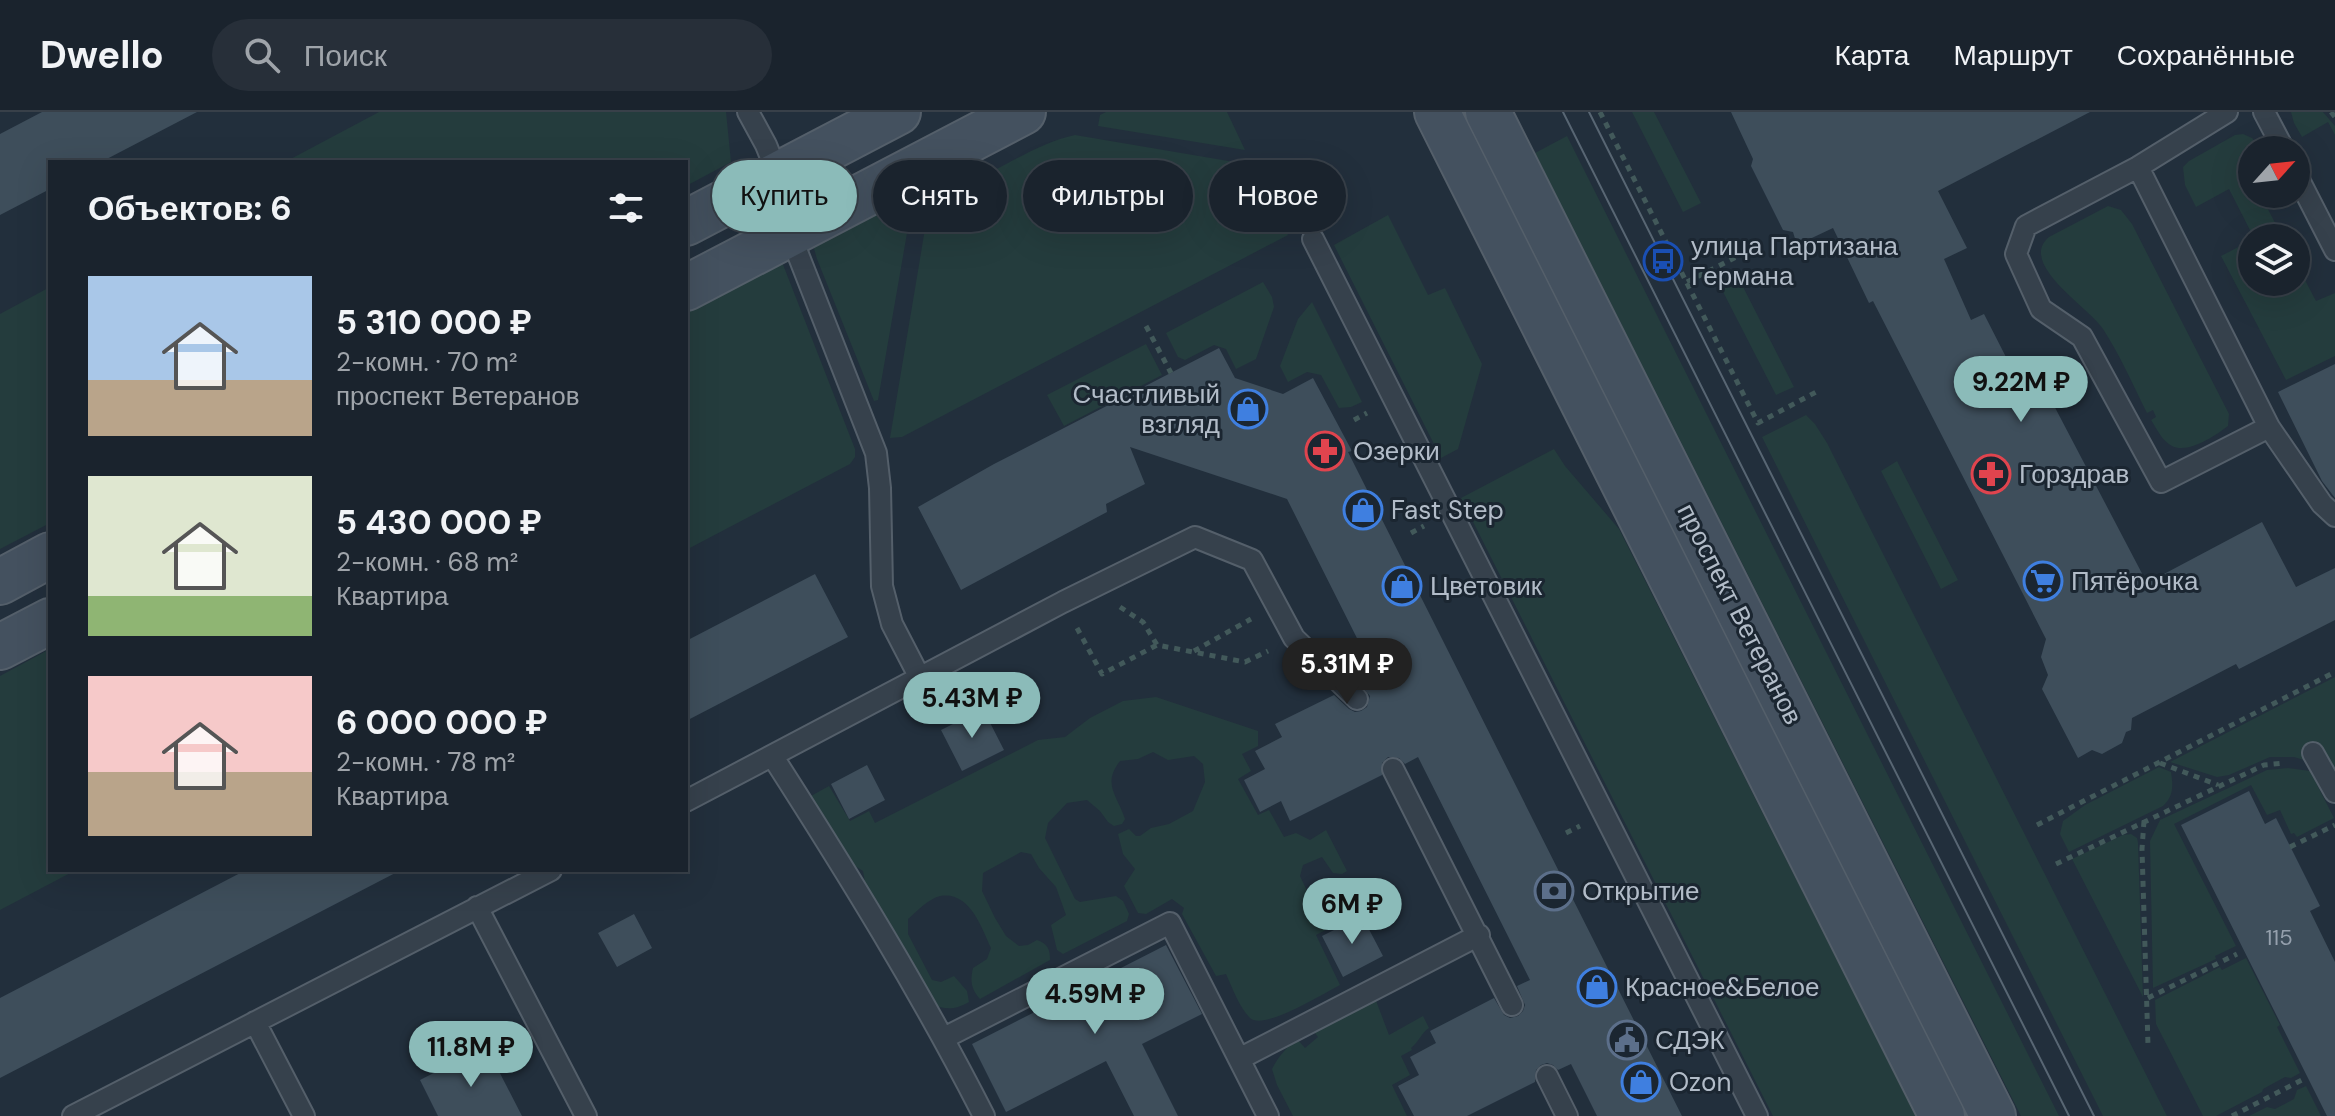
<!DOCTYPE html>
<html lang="ru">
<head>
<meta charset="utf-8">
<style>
  body { margin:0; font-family:"DM Sans",sans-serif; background:#272f39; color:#f1f3f6; height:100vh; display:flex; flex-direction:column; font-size:30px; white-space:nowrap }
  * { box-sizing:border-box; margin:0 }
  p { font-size:26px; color:#9fa4aa }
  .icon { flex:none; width:44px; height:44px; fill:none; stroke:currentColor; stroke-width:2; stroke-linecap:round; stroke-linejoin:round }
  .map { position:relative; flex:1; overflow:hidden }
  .side { position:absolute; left:48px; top:48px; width:640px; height:712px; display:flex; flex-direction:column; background:#1a232d; border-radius:0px; box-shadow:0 8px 32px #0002,0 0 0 2px #384049 }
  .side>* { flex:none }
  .banner { position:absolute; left:712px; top:48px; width:760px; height:72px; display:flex; gap:16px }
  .needle { width:52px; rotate:63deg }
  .controls { position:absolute; left:2238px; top:24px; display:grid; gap:16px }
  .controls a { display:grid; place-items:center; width:72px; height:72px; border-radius:50%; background:#1a232d; box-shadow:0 8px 32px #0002,0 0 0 2px #384049; font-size:40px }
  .price { position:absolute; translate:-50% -68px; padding:0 18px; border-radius:28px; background:#8bbbb9; color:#111; font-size:26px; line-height:52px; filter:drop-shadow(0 2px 4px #0008) }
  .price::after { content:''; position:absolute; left:50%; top:48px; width:24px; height:18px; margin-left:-12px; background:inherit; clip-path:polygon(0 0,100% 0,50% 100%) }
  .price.current { background:#222; color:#fff }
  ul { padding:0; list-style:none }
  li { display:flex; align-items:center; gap:24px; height:200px; padding:0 40px }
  li span { display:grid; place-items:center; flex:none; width:224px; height:160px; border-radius:0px; color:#555 }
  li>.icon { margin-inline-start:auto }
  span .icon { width:96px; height:96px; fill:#fffc; stroke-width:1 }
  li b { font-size:34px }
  h2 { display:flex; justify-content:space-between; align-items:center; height:96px; padding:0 40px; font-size:34px }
  .tag { padding:0 28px; border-radius:36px; background:#1a232d; box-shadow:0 8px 32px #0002,0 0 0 2px #384049; font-size:28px; line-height:72px }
  .tag.current { background:#8bbbb9; color:#111 }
  header { display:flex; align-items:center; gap:48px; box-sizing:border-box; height:112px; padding:0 40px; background:#1a232d; border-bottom:2px solid #384049 }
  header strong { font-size:38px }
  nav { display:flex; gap:44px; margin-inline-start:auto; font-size:28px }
  .search { width:560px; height:72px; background:#272f39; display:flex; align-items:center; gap:20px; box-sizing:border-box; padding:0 28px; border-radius:44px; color:#9fa4aa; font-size:30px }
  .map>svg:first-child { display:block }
  .green { fill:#243c3d }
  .building { fill:#3e4e5b }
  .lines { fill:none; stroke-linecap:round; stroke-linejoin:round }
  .service-casing { stroke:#545f6a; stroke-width:24 }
  .secondary-casing { stroke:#545f6a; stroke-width:48 }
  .path { stroke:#42595a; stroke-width:5; stroke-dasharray:6 6; stroke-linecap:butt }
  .service { stroke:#36414c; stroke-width:20 }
  .secondary { stroke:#44515f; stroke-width:44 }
  .tram { stroke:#586673; stroke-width:2 }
  .labels { text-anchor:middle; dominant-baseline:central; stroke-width:6; stroke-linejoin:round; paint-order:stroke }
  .number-label { font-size:22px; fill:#95a0ad }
  .poi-label { font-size:26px; fill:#b2bcc8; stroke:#1b2631; text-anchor:start }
  .street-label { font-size:26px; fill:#b2bcc8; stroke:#1b2631 }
</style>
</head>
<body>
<header>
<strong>Dwello</strong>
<div class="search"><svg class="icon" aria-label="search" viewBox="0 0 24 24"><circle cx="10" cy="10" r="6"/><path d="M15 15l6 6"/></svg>Поиск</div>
<nav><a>Карта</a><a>Маршрут</a><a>Сохранённые</a></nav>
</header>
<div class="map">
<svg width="2335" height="1004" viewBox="0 0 2335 1004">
  <rect width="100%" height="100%" fill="#222f3c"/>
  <path class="green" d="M379,0H726L731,50L686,74V50H285Z
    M1106,0H1227L1245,38L1098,14L1100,3Z
    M1632,0H1654L1701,91L1683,100Z
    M2291,0H2323L2335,14V23L2328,10L2302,25L2294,11Z
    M2243,22L2252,26L2262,38H2252V53L2246,56L2252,67V82H2260L2283,126H2254L2229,77L2196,95L2185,73L2183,55L2189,49L2235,23Z
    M1075,23L1252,53L1288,123L902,325L890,326L928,99C953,78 982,65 1010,50C1031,39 1051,28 1075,23Z
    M1567,24L2059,1004H2021L1535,41Z
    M901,87L910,104L878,288L874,289L817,147L813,133Z
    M2108,94L2121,98L2132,112L2229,302L2228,314C2215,324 2188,342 2172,334C2162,329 2157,317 2151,308L2156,305L2153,298L2147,301C2133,273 2120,243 2103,217C2090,196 2017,152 2049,125Z
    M1388,103L1428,183L1445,176L1482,252L1458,337L1441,346L1334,133Z
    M2252,128V170H2296V151L2316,189L2335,181V244L2286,268L2221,144Z
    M782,150L855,337V345L850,352L686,438V201Z
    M1737,163L1794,275L1776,283L1719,172Z
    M1263,170L1272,185L1274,195L1256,247L1236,257L1226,237L1214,233L1185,248L1178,245L1166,221Z
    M50,175V411L0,437V202Z
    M1312,190L1362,290L1351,295L1339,296L1321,263L1307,260L1288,270L1280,254L1298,207Z
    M1146,232L1162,263L1064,314L1047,283Z
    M1806,303L1815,312L1827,331L2167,1004H2103L1762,325Z
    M1554,337L1565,354L1619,417L1916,1004H1773L1461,386Z
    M1897,349L1958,468L1941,477L1881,359Z
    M50,537V758H76L0,798V564Z
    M2335,565V660L2320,633L2302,642L2304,648L2294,645H2270L2229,663L2217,665L2170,650Z
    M1156,585L1258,619V634L1242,642L1251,659L1238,667L1258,703L1269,698L1284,725L1296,721L1310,728L1326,718L1347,759L1342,762L1333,761L1322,745L1303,753L1300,764L1316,798L1324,804H1327L1349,790L1344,770L1350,767L1364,795L1360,800L1316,823L1340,873C1324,881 1264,919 1250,906C1239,895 1232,875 1226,862L1216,864L1182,802L1184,796L1172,787L1146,802L1138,801L1124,774L1135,757L1123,742L1118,722L1129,717L1136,724H1140L1151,716L1169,712L1193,699L1205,670L1203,652L1194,644L1168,648L1153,640L1138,647L1120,649C1102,672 1117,683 1125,707L1122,712L1114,714L1108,710L1100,699L1087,688L1067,691L1048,711L1045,726L1075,787L1080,790L1116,784L1123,789L1129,802L1127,809L1063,842L1057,838L1051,813L1066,803L1056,775L1039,756L1031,742L1021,740L983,761L982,779L995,806L1006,824L1019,834L1028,833L1037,828C1048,832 1050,837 1050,848L980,887C971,877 970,869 973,856L987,847L991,836C981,815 970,779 940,784C928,787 916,800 908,807V822L932,868L941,870L954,864L967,879L969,890C955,898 946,898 931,892L865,770L863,759L847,749L809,690L811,684L829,674L850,709L869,699L875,711L1038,628L1065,625L1090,606L1123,589Z
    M2159,655L2171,660C2173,673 2174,684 2163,694L2069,740L2060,722L2063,709L2085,693Z
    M2288,656L2310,659L2334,706L2297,725L2294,721L2291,722L2280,698L2267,703L2251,673L2174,712L2236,834L2215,844L2216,847L2153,876L2150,729L2160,708L2267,658Z
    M2131,722L2137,726L2138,731L2143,885L2072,747L2123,723Z
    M2246,846L2280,913L2277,915L2300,961L2291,966L2285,965L2263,977L2262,980L2216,1004H2203L2156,912L2155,888L2220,855L2222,858Z
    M1375,886L1389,923L1423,904L1429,916C1421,921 1419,930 1411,936L1412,938L1401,944L1410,963L1392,973L1407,1004H1293L1277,973L1272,957C1278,945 1286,936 1297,927L1305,936L1318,925L1310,915Z
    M2306,974L2321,1004H2249L2267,995L2275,997L2294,987L2297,978Z"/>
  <path class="building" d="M42,0H197L101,50H50V77L0,103V22Z
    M1731,0H2090L1938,79L1967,136L1944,147L1971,208L1984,202L2032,296L2050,286L2147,471L2262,410L2296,475L2335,456V508L2239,557L2236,552L2132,606L2131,618L2126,620L2122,631L2102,642L2092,638L2078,646L2042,577L2048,563L2041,545L2046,527L1873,189L1869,191L1833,116L1797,133L1793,120L1783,118L1751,54L1753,47Z
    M1219,236L1235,266L1283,282L1313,266L1352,339L1348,340L1682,1004H1597L1571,952L1558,958L1553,953L1547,951L1541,953L1536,958L1535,970L1467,1004H1414L1398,974L1419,963L1410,945L1436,931L1430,919L1494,886L1504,903L1510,906L1518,904L1523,899L1525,893L1517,874L1530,868L1418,645L1405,652L1399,646L1388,645L1382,651V663L1290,709L1281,689L1260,700L1244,668L1265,657L1255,639L1282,625L1275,612L1334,583L1349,597L1355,600L1361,599L1367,595L1370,584L1358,570L1375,562L1287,387L1130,335L1145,372L1106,392L1107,400L961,478L918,395L994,352Z
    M2335,252V386L2322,369L2278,280Z
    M815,462L848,525L686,609V529Z
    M983,597L1004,638L962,659L941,618Z
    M867,653L885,688L849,707L831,672Z
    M2249,679L2265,712L2276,706L2320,794L2310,799L2335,850V1004H2327L2181,713Z
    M246,758H401L0,966V886Z
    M634,802L652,836L617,855L598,821Z
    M1362,804L1383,844L1343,865L1322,824Z
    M1166,833L1202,902L1142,932L1178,1004H1134L1106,949L1006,1000L972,932Z
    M486,934L522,1004H438L420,968Z"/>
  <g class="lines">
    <defs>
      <path id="service" d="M748,0L766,33L778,63L790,122L876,341L880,376L882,474L892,512L920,566
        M2227,0L2138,55L2026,114L2016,142L2041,197L2082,225L2161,370L2269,315L2322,392L2335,404
        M2264,0L2284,38
        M2138,55L2269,315
        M2296,62L2335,138
        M1313,127L1757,1004
        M2313,641L2335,680
        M773,645C848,762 921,880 984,1004
        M1393,657L1512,893
        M686,689L1063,490L1195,425L1252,448L1294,526L1357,587
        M477,795L586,1004
        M255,910L304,1004
        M944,926L1170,811L1239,947L1479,823
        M1239,947L1268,1004
        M1547,964L1567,1004
        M73,1004L551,758"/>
      <path id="secondary" d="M1437,0L1942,1004
        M1488,0L1993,1004
        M686,111L898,0
        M686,176L1023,0
        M0,470L50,443
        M0,535L50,509"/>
    </defs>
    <use href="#service" class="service-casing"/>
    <use href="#secondary" class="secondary-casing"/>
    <path class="path" d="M1600,0L1758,311L1818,279
      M2331,0L2335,5
      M1687,170L1748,139
      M1146,214L1171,261
      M1354,308L1367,301
      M1411,421L1424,414
      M1120,495L1143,510L1157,533
      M1077,516L1102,562L1157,533L1245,550L1268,539
      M1194,539L1251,507
      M2160,651L2218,673
      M2144,709L2142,737L2148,933
      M2037,713L2335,560
      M1566,721L1580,714
      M2290,735L2335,713
      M2056,752L2264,653L2284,651
      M2148,886L2237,842
      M2232,1004L2302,968"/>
    <use href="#service" class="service"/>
    <use href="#secondary" class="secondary"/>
    <path class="tram" d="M1563,0L2069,1004
      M1589,0L2094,1004"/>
  </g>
  <defs>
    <symbol id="bus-ring" viewBox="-11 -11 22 22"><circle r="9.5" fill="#1b2631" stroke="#1a4fb4" stroke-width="1.5"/><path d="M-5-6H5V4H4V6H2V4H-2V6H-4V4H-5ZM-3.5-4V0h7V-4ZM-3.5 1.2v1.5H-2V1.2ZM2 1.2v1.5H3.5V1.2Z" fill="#1a4fb4"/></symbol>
    <symbol id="shop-ring" viewBox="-11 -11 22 22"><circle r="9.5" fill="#1b2631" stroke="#3f7fe0" stroke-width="1.5"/><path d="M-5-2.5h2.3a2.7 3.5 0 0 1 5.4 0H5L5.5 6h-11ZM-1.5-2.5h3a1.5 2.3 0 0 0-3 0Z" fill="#3f7fe0"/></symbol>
    <symbol id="pharmacy-ring" viewBox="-11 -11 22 22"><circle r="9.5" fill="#1b2631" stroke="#e0444e" stroke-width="1.5"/><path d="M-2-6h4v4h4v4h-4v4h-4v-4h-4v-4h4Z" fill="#e0444e"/></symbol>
    <symbol id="supermarket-ring" viewBox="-11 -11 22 22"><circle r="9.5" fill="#1b2631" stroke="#3f7fe0" stroke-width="1.5"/><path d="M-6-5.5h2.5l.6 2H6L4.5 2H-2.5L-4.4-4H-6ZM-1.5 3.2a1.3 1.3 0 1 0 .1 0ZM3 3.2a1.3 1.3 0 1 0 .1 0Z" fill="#3f7fe0"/></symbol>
    <symbol id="bank-ring" viewBox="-11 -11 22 22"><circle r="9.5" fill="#1b2631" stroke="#5c6f8a" stroke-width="1.5"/><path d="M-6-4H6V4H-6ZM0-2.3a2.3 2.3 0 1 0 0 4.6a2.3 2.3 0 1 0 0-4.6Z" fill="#5c6f8a"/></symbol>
    <symbol id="civic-ring" viewBox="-11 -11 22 22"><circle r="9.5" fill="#1b2631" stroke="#5c6f8a" stroke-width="1.5"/><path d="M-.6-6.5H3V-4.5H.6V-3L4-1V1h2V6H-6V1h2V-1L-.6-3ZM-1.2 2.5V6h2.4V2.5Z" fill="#5c6f8a"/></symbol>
  </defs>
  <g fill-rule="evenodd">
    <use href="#bus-ring" x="1641" y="127" width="44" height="44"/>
    <use href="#shop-ring" x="1226" y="275" width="44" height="44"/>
    <use href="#pharmacy-ring" x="1303" y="317" width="44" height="44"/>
    <use href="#pharmacy-ring" x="1969" y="340" width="44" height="44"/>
    <use href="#shop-ring" x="1341" y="376" width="44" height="44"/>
    <use href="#supermarket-ring" x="2021" y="447" width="44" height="44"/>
    <use href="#shop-ring" x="1380" y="452" width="44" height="44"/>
    <use href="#bank-ring" x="1532" y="757" width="44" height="44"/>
    <use href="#shop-ring" x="1575" y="853" width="44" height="44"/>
    <use href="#civic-ring" x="1605" y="906" width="44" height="44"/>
    <use href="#shop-ring" x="1619" y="948" width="44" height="44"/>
  </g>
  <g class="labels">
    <g class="number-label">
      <text x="2279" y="825">115</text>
    </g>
    <g class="poi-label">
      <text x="1691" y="134">улица Партизана<tspan x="1691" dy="30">Германа</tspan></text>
      <text x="1220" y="282" text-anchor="end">Счастливый<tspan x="1220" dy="30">взгляд</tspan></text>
      <text x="1353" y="339">Озерки</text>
      <text x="2019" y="362">Горздрав</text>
      <text x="1391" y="398">Fast Step</text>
      <text x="2071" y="469">Пятёрочка</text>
      <text x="1430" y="474">Цветовик</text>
      <text x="1582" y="779">Открытие</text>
      <text x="1625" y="875">Красное&amp;Белое</text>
      <text x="1655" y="928">СДЭК</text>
      <text x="1669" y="970">Ozon</text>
    </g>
    <g class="street-label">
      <text transform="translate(1740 502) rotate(63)">проспект Ветеранов</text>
    </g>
  </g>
</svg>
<div class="controls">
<a><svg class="needle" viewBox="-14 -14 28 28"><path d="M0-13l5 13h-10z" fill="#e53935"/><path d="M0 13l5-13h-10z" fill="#9fa4aa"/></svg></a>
<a><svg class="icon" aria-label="layers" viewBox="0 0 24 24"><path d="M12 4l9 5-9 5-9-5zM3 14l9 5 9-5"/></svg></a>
</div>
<b class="price" style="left:2021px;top:312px">9.22M ₽</b>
<b class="price current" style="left:1347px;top:594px">5.31M ₽</b>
<b class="price" style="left:972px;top:628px">5.43M ₽</b>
<b class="price" style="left:1352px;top:834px">6M ₽</b>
<b class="price" style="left:1095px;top:924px">4.59M ₽</b>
<b class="price" style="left:471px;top:977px">11.8M ₽</b>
<div class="banner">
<a class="tag current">Купить</a>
<a class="tag">Снять</a>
<a class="tag">Фильтры</a>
<a class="tag">Новое</a>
</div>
<section class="side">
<h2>Объектов: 6<svg class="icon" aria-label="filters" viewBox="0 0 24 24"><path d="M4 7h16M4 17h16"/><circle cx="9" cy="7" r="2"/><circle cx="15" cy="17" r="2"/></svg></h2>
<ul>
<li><span style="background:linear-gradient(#a9c7e8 65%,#b9a48a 0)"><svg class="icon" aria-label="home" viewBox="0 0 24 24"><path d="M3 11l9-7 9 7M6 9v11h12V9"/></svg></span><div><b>5 310 000 ₽</b><p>2-комн. · 70 m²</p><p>проспект Ветеранов</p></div></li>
<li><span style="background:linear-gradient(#dfe7d0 75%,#8fb573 0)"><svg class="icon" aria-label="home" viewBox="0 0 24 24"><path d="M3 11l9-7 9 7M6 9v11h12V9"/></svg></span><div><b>5 430 000 ₽</b><p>2-комн. · 68 m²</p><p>Квартира</p></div></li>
<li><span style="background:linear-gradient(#f6c9c9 60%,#b9a48a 0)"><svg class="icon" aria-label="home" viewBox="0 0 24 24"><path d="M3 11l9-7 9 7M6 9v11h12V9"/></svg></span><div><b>6 000 000 ₽</b><p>2-комн. · 78 m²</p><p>Квартира</p></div></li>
</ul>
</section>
</div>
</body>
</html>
